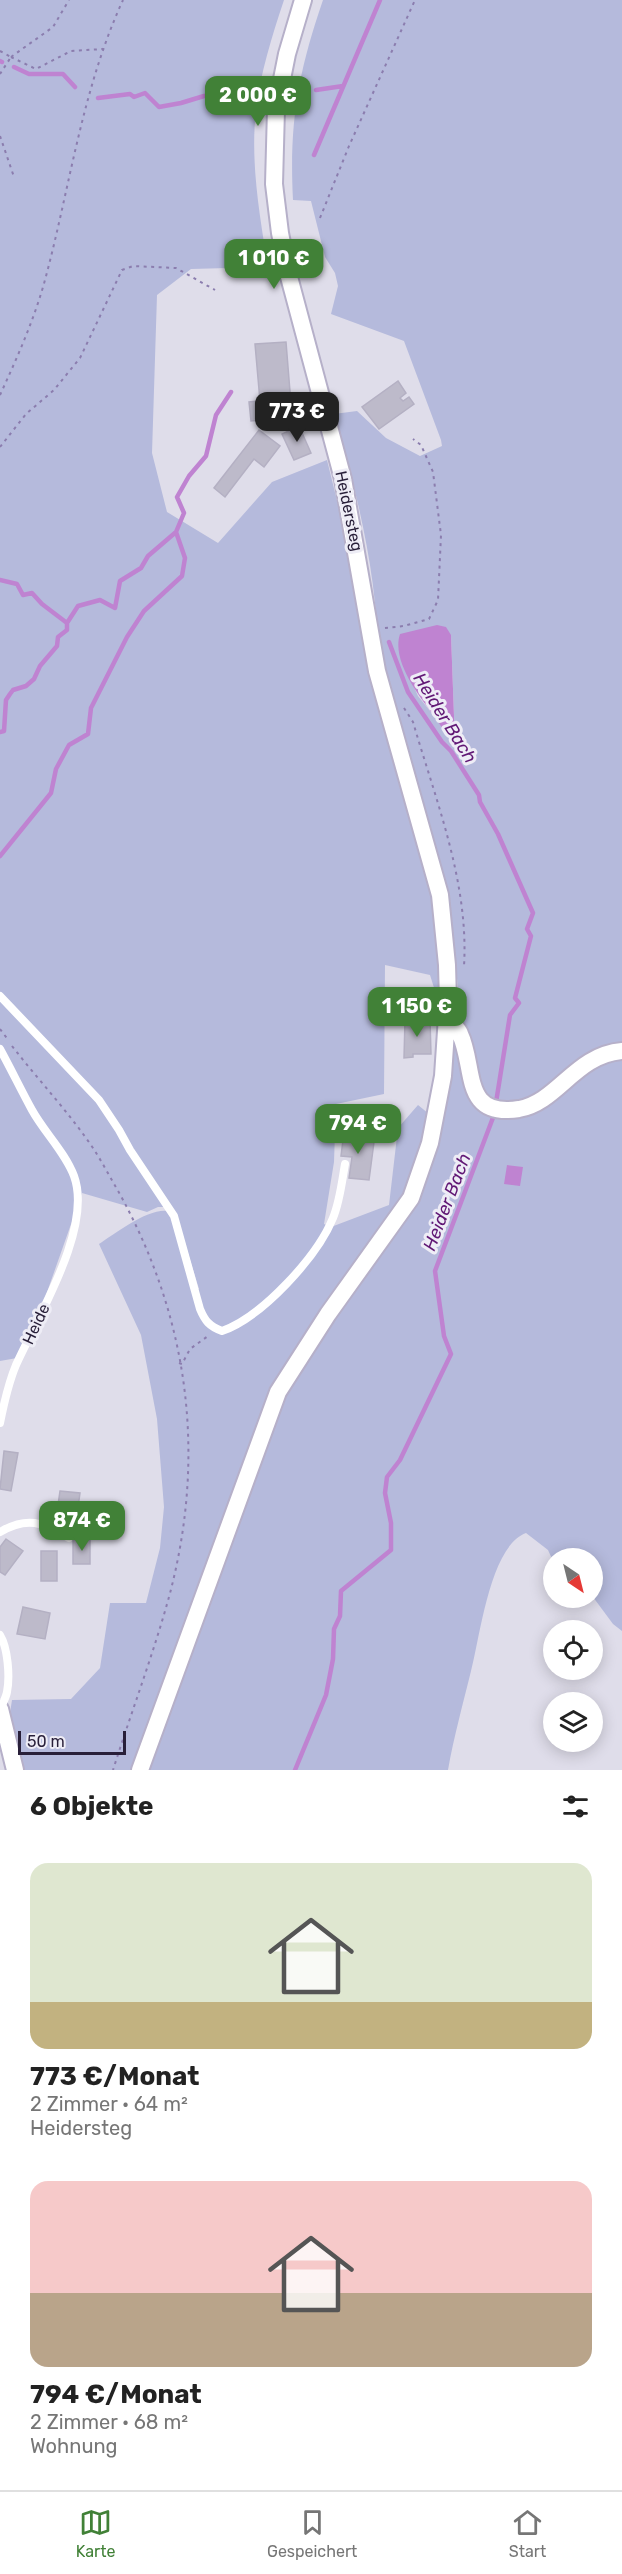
<!DOCTYPE html>
<html lang="de">
<head>
<meta charset="utf-8">
<style>
  body { margin:0; font-family:Rubik,sans-serif; background:#f6f6f6; color:#222; height:100vh; display:flex; flex-direction:column; font-size:22px; white-space:nowrap }
  * { box-sizing:border-box; margin:0 }
  p { font-size:20px; color:#767676 }
  .icon { flex:none; width:33px; height:33px; fill:none; stroke:currentColor; stroke-width:2; stroke-linecap:round; stroke-linejoin:round }
  .map { position:relative; height:1770px; overflow:hidden }
  .sheet { display:flex; flex-direction:column; background:#fff; flex:1 }
  .sheet>* { flex:none }
  .needle { width:39px; rotate:145deg }
  .buttons { position:absolute; left:543px; top:1548px; display:grid; gap:12px }
  .buttons a { display:grid; place-items:center; width:60px; height:60px; border-radius:50%; background:#fff; box-shadow:0 3px 15px #0003; font-size:30px }
  .scale { position:absolute; left:18px; bottom:15px; width:108px; box-sizing:border-box; padding-left:6px; border:3px solid #281f39; border-top:0; font-size:16px; line-height:21px; white-space:nowrap; color:#281f39; -webkit-text-stroke:4px #eeedf6; paint-order:stroke }
  .price { position:absolute; translate:-50% -51px; padding:0 14px; border-radius:12px; background:#418137; color:#fff; font-size:20px; line-height:39px; filter:drop-shadow(0 2px 3px #0008) }
  .price::after { content:''; position:absolute; left:50%; top:36px; width:18px; height:14px; margin-left:-9px; background:inherit; clip-path:polygon(0 0,100% 0,50% 100%) }
  .price.current { background:#222; color:#fff }
  ul { padding:0; list-style:none }
  li { display:grid; align-content:center; gap:12px; height:318px; padding:0 30px }
  li span { display:grid; place-items:center; height:186px; border-radius:18px; color:#555 }
  li>.icon { margin-inline-start:auto }
  span .icon { width:108px; height:108px; fill:#fffc; stroke-width:1 }
  li b { font-size:26px }
  h2 { display:flex; justify-content:space-between; align-items:center; height:72px; padding:0 30px; font-size:26px }
  .tabs { display:flex; justify-content:space-around; align-items:center; height:84px; border-top:2px solid #e0e0e0; background:#fff; font-size:16px; color:#767676 }
  .tabs a { display:grid; justify-items:center; gap:3px }
  .tabs .current { color:#418137 }
  .map>svg:first-child { display:block }
  .green { fill:#b5badc; fill-rule:evenodd }
  .water { fill:#bf83d1 }
  .lines { fill:none; stroke-linecap:round; stroke-linejoin:round }
  .stream { stroke:#bf83d1; stroke-width:4.5 }
  .building { fill:#bdbaca; stroke:#b4b0c3; stroke-width:1.5 }
  .secondary-casing { stroke:#b6b0c9; stroke-width:20 }
  .path { stroke:#8b7dae; stroke-width:2; stroke-dasharray:3 4.5; stroke-linecap:butt }
  .service { stroke:#fff; stroke-width:8 }
  .secondary { stroke:#fff; stroke-width:16 }
  .labels { text-anchor:middle; dominant-baseline:central; stroke-width:6; stroke-linejoin:round; paint-order:stroke }
  .street-label { font-size:16px; fill:#281f39; stroke:#eeedf6 }
  .water-label { font-size:18px; font-style:italic; fill:#611875; stroke:#eeedf6 }
</style>
</head>
<body>
<div class="map">
<svg width="622" height="1770" viewBox="0 0 622 1770">
  <rect width="100%" height="100%" fill="#dfddea"/>
  <path class="green" d="M0,0H284C272,36 260,74 256,111C250,161 260,218 268,267L191,269L157,295L152,453L167,512L218,543L272,482L327,460L346,537L367,661L427,865L438,927L442,1013L430,975L385,965L384,1094L336,1104L334,1162L324,1224L331,1227L389,1205L398,1128L418,1105L434,1118L447,1022L471,1082L505,1110L622,1051V1631L613,1624L593,1597L592,1558H554L553,1561L548,1550L526,1533C490,1546 480,1637 471,1671C463,1704 454,1736 448,1770H22L9,1719L12,1700L71,1699L100,1668L110,1603H146L160,1548L164,1507L157,1419L141,1335L99,1244C116,1233 148,1208 168,1211L172,1217L193,1291L199,1289L177,1217L166,1207H158L147,1212L82,1193L46,1295L17,1358L0,1361Z
    M323,0H622V1049L521,1105L485,1098L462,1026L448,892L378,658C378,577 357,492 334,414L357,411L386,438L420,456L442,446L441,440L404,341L331,314L338,286L335,273L325,257L311,201L293,200C289,123 298,73 323,0ZM451,635L455,742L418,696L400,656Z"/>
  <path class="water" d="M437,625L446,627L451,635L455,743C447,737 441,726 435,717C420,697 391,661 400,634Z
    M507,1165L523,1167L520,1186L504,1184Z"/>
  <g class="lines">
    <path class="stream" d="M0,61L2,62
      M14,67L29,74H63L75,87
      M316,90L343,86
      M98,98L130,94L134,97L145,93L159,107L181,103L204,96L251,94
      M314,155L380,0
      M0,580L17,584L23,595L32,593L42,604L67,623L78,606L100,600L115,608L120,581L141,568L148,556L176,532
      M0,732L4,731L6,700L10,694L13,690L26,686L34,679L40,666L57,646L58,637L67,630V623
      M0,856L51,793L56,769L69,745L88,734L91,708L127,637L144,611L182,576L185,558L176,532L184,513L177,497L189,476L206,456L216,415L231,392
      M295,1770L326,1695L333,1659L334,1629L340,1616L341,1591L391,1550V1523L385,1493L387,1477L400,1460L451,1354L444,1336L435,1271L494,1115L510,1015L519,1003L515,998L531,936L527,929L533,913L498,834L480,802L479,795L451,751L442,742L408,692L389,642"/>
  </g>
  <path class="building" d="M286,342L291,404L280,405L281,418L251,421L249,402L260,401L255,344Z
    M398,381L406,393L400,398L403,401L409,397L414,404L379,429L362,407Z
    M299,426L311,453L294,460L282,434Z
    M259,430L280,446L264,467L254,459L225,497L214,488Z
    M430,1019L431,1054H413V1057L404,1058L405,1020Z
    M344,1132L368,1135L367,1142H374L369,1180L349,1178L352,1157L341,1156Z
    M4,1451L18,1453L11,1491L0,1489Z
    M60,1491L80,1493L77,1514L57,1512Z
    M6,1539L23,1551L5,1575L0,1572V1547Z
    M73,1540H90V1564H73Z
    M41,1551H57V1581H41Z
    M23,1607L50,1613L45,1639L17,1634Z"/>
  <g class="lines">
    <defs>
      <path id="secondary" d="M447,1022C452,1025 458,1028 460,1034C476,1068 461,1118 519,1109C558,1102 575,1055 622,1051
        M0,1709L15,1770
        M140,1770L278,1392L328,1314L411,1198L430,1143L443,1076L448,1001L447,965L440,895L377,671L343,479L288,273L280,233L274,184L276,109L287,54L303,0"/>
    </defs>
    <use href="#secondary" class="secondary-casing"/>
    <path class="path" d="M0,51L11,57L0,74
      M11,57L36,69L71,51L103,49
      M11,57L53,27L69,0
      M0,136L14,177
      M320,218L349,146L415,0
      M0,395C17,358 34,320 45,280C70,187 82,89 123,0
      M0,447L26,414L54,390L80,358L122,270L133,266L176,268L215,290
      M385,628L404,626L429,619L438,600L441,535L433,472L421,445L413,439
      M404,708L413,722C436,801 469,883 464,966
      M0,1029L9,1041
      M12,1046C36,1077 63,1106 86,1138C98,1154 107,1172 117,1189C189,1317 207,1455 169,1597C153,1655 131,1713 113,1770
      M179,1363L182,1364L190,1349L208,1336"/>
    <path class="service" d="M0,996L99,1100L119,1130L130,1150L174,1216L200,1309C205,1321 209,1326 222,1331C262,1317 317,1257 333,1218C340,1201 342,1181 345,1164
      M0,1049C11,1069 21,1090 32,1110C44,1132 65,1152 74,1176C93,1228 38,1316 16,1365C8,1384 4,1403 0,1423
      M0,1532C27,1516 43,1522 69,1538
      M0,1635C8,1648 10,1677 7,1692C6,1698 2,1704 0,1710"/>
    <use href="#secondary" class="secondary"/>
  </g>
  <g class="labels">
    <g class="street-label">
      <text transform="translate(349 511) rotate(78)">Heidersteg</text>
      <text transform="translate(36 1324) rotate(-65)">Heide</text>
    </g>
    <g class="water-label">
      <text transform="translate(445 718) rotate(58)">Heider Bach</text>
      <text transform="translate(447 1202) rotate(-69)">Heider Bach</text>
    </g>
  </g>
</svg>
<div class="buttons">
<a><svg class="needle" viewBox="-14 -14 28 28"><path d="M0-13l5 13h-10z" fill="#e53935"/><path d="M0 13l5-13h-10z" fill="#767676"/></svg></a>
<a><svg class="icon" aria-label="locate" viewBox="0 0 24 24"><circle cx="12" cy="12" r="6"/><path d="M12 2v4M12 18v4M2 12h4M18 12h4"/></svg></a>
<a><svg class="icon" aria-label="layers" viewBox="0 0 24 24"><path d="M12 4l9 5-9 5-9-5zM3 14l9 5 9-5"/></svg></a>
</div>
<div class="scale">50 m</div>
<b class="price" style="left:258px;top:127px">2 000 €</b>
<b class="price" style="left:274px;top:290px">1 010 €</b>
<b class="price current" style="left:297px;top:443px">773 €</b>
<b class="price" style="left:417px;top:1038px">1 150 €</b>
<b class="price" style="left:358px;top:1155px">794 €</b>
<b class="price" style="left:82px;top:1552px">874 €</b>
</div>
<section class="sheet">
<h2>6 Objekte<svg class="icon" aria-label="filters" viewBox="0 0 24 24"><path d="M4 7h16M4 17h16"/><circle cx="9" cy="7" r="2"/><circle cx="15" cy="17" r="2"/></svg></h2>
<ul>
<li><span style="background:linear-gradient(#dfe7d0 75%,#c2b280 0)"><svg class="icon" aria-label="home" viewBox="0 0 24 24"><path d="M3 11l9-7 9 7M6 9v11h12V9"/></svg></span><div><b>773 €/Monat</b><p>2 Zimmer · 64 m²</p><p>Heidersteg</p></div></li>
<li><span style="background:linear-gradient(#f6c9c9 60%,#b9a48a 0)"><svg class="icon" aria-label="home" viewBox="0 0 24 24"><path d="M3 11l9-7 9 7M6 9v11h12V9"/></svg></span><div><b>794 €/Monat</b><p>2 Zimmer · 68 m²</p><p>Wohnung</p></div></li>
</ul>
</section>
<nav class="tabs">
<a class="current"><svg class="icon" aria-label="map" viewBox="0 0 24 24"><path d="M3 6l6-2 6 2 6-2v14l-6 2-6-2-6 2zM9 4v14M15 6v14"/></svg>Karte</a>
<a><svg class="icon" aria-label="saved" viewBox="0 0 24 24"><path d="M7 4h10v16l-5-4-5 4z"/></svg>Gespeichert</a>
<a><svg class="icon" aria-label="home" viewBox="0 0 24 24"><path d="M3 11l9-7 9 7M6 9v11h12V9"/></svg>Start</a>
</nav>
</body>
</html>
